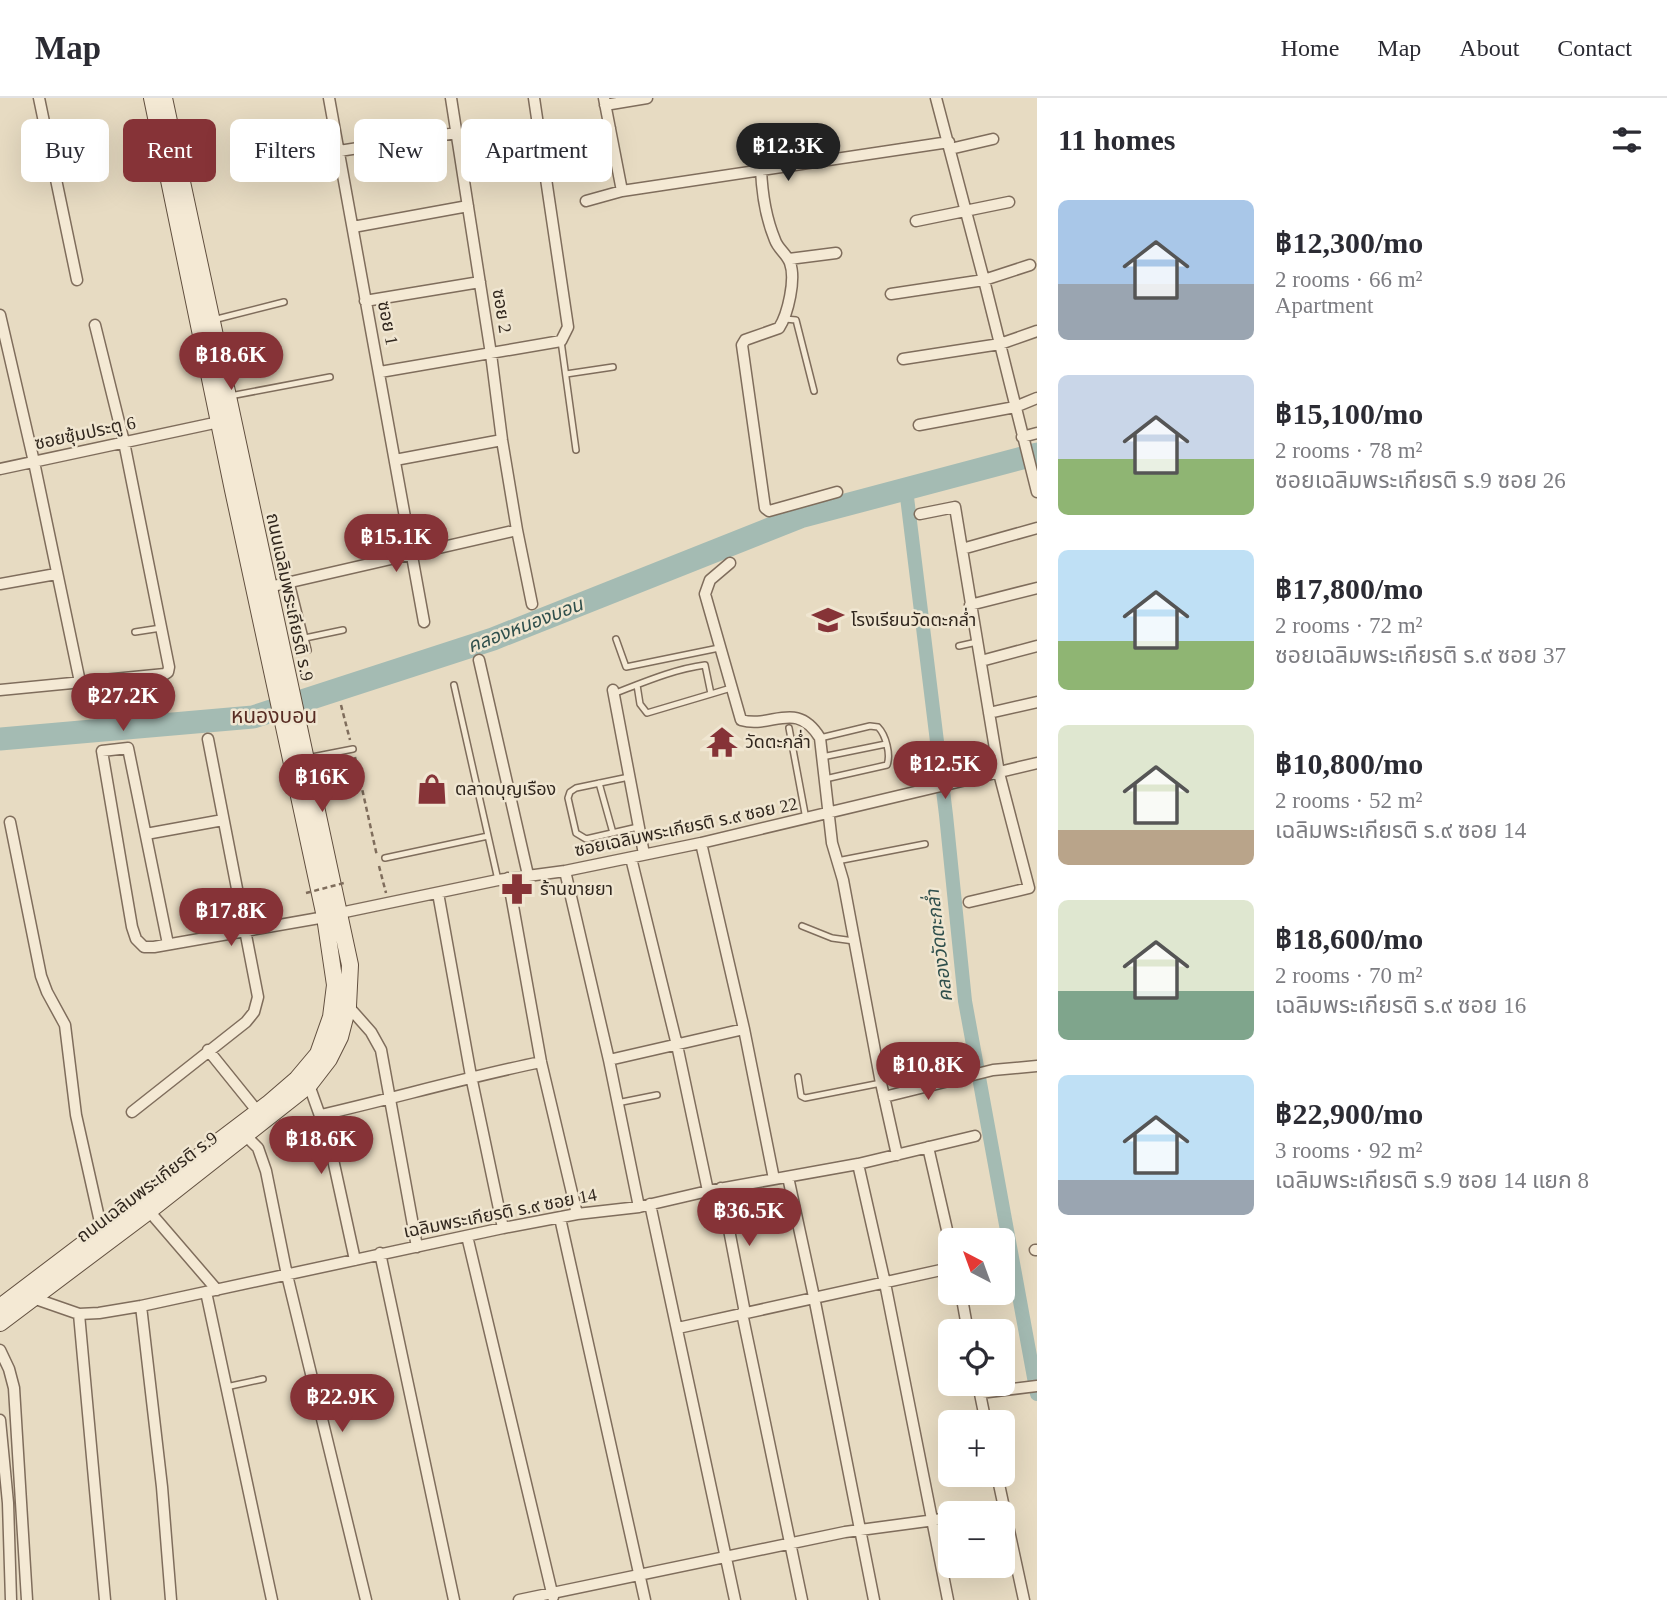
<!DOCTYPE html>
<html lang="en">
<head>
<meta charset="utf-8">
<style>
  body { margin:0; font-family:"Times New Roman","Noto Sans Thai",serif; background:#f7f7f7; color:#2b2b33; height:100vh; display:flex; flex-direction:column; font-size:26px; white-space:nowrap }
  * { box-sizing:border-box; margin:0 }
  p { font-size:23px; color:#7c7c81 }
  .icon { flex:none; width:38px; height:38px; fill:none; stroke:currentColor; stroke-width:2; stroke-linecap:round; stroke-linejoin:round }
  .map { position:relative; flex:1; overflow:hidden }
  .panel { display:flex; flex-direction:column; background:#fff; width:630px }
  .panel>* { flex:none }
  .banner { position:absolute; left:21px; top:21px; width:665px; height:63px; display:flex; gap:14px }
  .needle { width:46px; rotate:319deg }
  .buttons { position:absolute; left:938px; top:1130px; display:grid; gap:14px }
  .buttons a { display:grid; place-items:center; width:77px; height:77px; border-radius:10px; background:#fff; box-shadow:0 7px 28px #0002; font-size:35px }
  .price { position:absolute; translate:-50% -60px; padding:0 16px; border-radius:24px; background:#863337; color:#fff; font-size:23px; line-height:46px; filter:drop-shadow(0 2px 4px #0008) }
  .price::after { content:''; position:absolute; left:50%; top:42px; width:21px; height:16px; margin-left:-10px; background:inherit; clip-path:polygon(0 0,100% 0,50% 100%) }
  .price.active { background:#222; color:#fff }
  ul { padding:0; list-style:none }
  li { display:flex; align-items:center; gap:21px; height:175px; padding:0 21px }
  li span { display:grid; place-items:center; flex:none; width:196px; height:140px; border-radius:10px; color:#555 }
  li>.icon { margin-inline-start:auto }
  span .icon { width:84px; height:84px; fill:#fffc; stroke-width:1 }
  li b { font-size:30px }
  h2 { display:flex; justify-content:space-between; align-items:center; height:84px; padding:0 21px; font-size:30px }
  .tag { padding:0 24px; border-radius:10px; background:#fff; box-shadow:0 7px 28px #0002; font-size:24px; line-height:63px }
  .tag.active { background:#863337; color:#fff }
  header { display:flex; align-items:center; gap:42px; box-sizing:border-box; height:98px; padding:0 35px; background:#fff; border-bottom:2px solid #e1e1e2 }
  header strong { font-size:33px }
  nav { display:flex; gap:38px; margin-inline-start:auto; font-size:24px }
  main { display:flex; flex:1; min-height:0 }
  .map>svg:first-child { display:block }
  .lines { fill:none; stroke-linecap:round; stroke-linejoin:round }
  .canal { stroke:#a4bbb3; stroke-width:14 }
  .river { stroke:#a4bbb3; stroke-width:23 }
  .lane-casing { stroke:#7f6d5c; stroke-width:8 }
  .street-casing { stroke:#7f6d5c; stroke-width:13 }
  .secondary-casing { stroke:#614f3f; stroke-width:18 }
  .path { stroke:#7f6d5c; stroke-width:2.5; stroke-dasharray:5 3.5; stroke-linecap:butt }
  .lane { stroke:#f4e9d4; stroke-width:5 }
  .street { stroke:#f4e9d4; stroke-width:10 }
  .secondary { stroke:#f4e9d4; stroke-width:16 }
  .path-bridge { stroke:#7f6d5c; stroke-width:2.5; stroke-dasharray:5 3.5; stroke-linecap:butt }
  .labels { text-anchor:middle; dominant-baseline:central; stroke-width:5; stroke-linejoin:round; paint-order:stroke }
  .street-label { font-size:18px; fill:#31271e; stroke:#f0e6d1 }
  .poi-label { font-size:18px; fill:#31271e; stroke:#f0e6d1; text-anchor:start }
  .water-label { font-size:19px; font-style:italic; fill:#2f4f4c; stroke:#f0e6d1 }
  .quarter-label { font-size:21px; fill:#582c23; stroke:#f0e6d1 }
</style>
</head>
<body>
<header>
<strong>Map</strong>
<nav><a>Home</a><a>Map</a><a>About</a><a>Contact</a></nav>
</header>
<main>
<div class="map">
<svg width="1037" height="1502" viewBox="0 0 1037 1502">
  <rect width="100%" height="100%" fill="#e7dbc2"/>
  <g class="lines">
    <path class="canal" d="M906,391L946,717L965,903L1037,1296"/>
    <path class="river" d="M0,641L253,619L493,541L800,419L1037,356"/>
    <defs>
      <path id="lane" d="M785,221L796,222L814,293
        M213,222L284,204
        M561,243L576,352
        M566,276L613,269
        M230,298L330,279
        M291,484L308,552
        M135,534L161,530
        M305,540L343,532
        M616,541L626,569L719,550
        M959,548L977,544
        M454,587L498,782
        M613,596C642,585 674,571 705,567L711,596L647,615L640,606L637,587
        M711,596L731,590
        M789,630L806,721
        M820,640L870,628L878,629C886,637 891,657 887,667L825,681
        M822,659L886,646
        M307,660L353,651
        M629,679L576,690L570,694L568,700L576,735L586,741L638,729
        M599,685L613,735
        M385,760L488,738
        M837,763L925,746
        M802,828L832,840L854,843
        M798,979L801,998L805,1000L881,985
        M617,1005L657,997
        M226,1289L263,1281"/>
      <path id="street" d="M39,0L77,182
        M329,0L424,524
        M451,0L491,256L502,342L517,432L532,506
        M604,0L622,93
        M936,0L984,182L1037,394
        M605,7L647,0
        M574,36L610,30
        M950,51L993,41
        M339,53L456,35
        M761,71C762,96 765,118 775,142C778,151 787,156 790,165C796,181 788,216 779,230L745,242L742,247L765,410L769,413L837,394
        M586,103L622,93L949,44
        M916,123L1009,104
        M353,129L468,108
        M789,161L836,155
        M891,196L984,182L1030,167
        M365,203L480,184
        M0,217L34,364L80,584
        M903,261L1000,246L1037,233
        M380,274L561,243L568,229L534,0
        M919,327L1015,309L1037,300
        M1022,339L1037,335
        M395,362L502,342
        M0,371L219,324
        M920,416L955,409L999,675L1029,790L969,804
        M962,451L1037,430
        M730,465L710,482L705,496L741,622C772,631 796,601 820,640L832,745L843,782L881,985L897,1057
        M0,486L56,476
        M269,489L517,432
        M970,507L1037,490
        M479,562L528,777
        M981,563L1037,548
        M0,592L165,576L168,574L169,569L124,344L95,227
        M613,592L644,756
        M989,615L1037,604
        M10,724L41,878L47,894L65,927L76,1017L102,1133
        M146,736L223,722
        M701,745L744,931L774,1081
        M631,760L677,947L708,1093
        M565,773L609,962L639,1109
        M508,780L541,964L577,1116
        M438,795L471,978L503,1130
        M340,815L498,782L565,773L701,745L1037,665
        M168,846L128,650L102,653L132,829L136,841L144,849H154L325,819
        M348,908L371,934L381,952L417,1149
        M208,952L258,1014
        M609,962L744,931
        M309,987L329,1043L355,1162
        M884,999L993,972L1037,968
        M132,1014L246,924L254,914L258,899L208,641
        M321,1017C395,1000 467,979 541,964
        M246,1038L258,1050L266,1073L287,1177L366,1502
        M928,1049L950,1145
        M858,1066L885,1185L948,1502
        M788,1079L814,1199L874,1502
        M721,1090L745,1215
        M650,1106L735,1502
        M149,1113L217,1192
        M560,1120L645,1502
        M467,1138L553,1499
        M1035,1152H1037
        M380,1155L454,1502
        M206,1194L272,1502
        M961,1195L968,1234
        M33,1200L79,1216L99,1215L141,1208L503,1130L577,1116L639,1109L708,1093L858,1066L975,1038
        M141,1208L162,1389L171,1502
        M742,1215L802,1502
        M79,1216L105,1502
        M678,1230L950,1170
        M0,1252L9,1271L14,1290L27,1502
        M978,1286L986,1325
        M980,1295L1037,1288
        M0,1322L8,1405L11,1502
        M997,1377L1024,1502
        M973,1416L1003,1410
        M519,1502L845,1434L950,1420"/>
      <path id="secondary" d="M0,1209L268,1006L297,981L318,956L331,919L335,887L325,819L233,392L152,0
        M0,1225L149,1113L309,987L329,961L340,939L348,908L350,867L164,0"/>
    </defs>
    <use href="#lane" class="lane-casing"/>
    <use href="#street" class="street-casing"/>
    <use href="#secondary" class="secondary-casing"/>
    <path class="path" d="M341,607L350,642
      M355,659L377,758
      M379,768L386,795"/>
    <use href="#lane" class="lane"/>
    <use href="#street" class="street"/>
    <use href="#secondary" class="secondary"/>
    <path class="path-bridge" d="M306,795L344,785"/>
  </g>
  <defs>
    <symbol id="school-bare" viewBox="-9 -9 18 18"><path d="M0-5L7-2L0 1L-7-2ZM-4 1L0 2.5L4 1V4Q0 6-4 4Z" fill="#863337" stroke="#f0e6d1" stroke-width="2.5" paint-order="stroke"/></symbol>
    <symbol id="temple-bare" viewBox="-9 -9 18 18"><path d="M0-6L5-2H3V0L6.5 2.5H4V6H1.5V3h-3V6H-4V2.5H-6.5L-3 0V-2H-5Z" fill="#863337" stroke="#f0e6d1" stroke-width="2.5" paint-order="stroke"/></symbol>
    <symbol id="shop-bare" viewBox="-9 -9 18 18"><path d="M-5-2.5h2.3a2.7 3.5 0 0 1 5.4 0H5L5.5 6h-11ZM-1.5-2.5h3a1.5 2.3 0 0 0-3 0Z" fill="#863337" stroke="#f0e6d1" stroke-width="2.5" paint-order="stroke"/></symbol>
    <symbol id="pharmacy-bare" viewBox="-9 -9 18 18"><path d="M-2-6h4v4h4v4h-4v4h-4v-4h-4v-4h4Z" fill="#863337" stroke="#f0e6d1" stroke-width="2.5" paint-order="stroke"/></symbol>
  </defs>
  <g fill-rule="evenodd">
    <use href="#school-bare" x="806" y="500" width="44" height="44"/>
    <use href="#temple-bare" x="700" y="622" width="44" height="44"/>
    <use href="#shop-bare" x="410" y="669" width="44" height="44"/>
    <use href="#pharmacy-bare" x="495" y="769" width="44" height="44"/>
  </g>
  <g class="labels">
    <g class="street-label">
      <text transform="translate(502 213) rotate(81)">ซอย 2</text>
      <text transform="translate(388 225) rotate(79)">ซอย 1</text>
      <text transform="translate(85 335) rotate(-12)">ซอยซุ้มประตู 6</text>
      <text transform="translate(290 499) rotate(78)">ถนนเฉลิมพระเกียรติ ร.9</text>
      <text transform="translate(686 729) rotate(-12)">ซอยเฉลิมพระเกียรติ ร.๙ ซอย 22</text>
      <text transform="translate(147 1089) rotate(-37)">ถนนเฉลิมพระเกียรติ ร.9</text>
      <text transform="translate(500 1115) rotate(-11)">เฉลิมพระเกียรติ ร.๙ ซอย 14</text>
    </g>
    <g class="poi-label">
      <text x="851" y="522">โรงเรียนวัดตะกล่ำ</text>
      <text x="745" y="644">วัดตะกล่ำ</text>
      <text x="455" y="691">ตลาดบุญเรือง</text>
      <text x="540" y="791">ร้านขายยา</text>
    </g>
    <g class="water-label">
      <text transform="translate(525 527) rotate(-21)">คลองหนองบอน</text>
      <text transform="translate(939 848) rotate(-97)">คลองวัดตะกล่ำ</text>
    </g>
    <g class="quarter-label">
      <text x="274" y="618">หนองบอน</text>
    </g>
  </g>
</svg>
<div class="buttons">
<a><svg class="needle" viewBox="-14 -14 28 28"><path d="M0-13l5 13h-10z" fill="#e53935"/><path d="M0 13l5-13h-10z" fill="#7c7c81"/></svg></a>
<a><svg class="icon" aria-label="locate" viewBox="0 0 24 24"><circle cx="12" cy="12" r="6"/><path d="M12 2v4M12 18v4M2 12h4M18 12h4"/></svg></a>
<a>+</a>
<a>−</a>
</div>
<b class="price active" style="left:788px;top:85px">฿12.3K</b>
<b class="price" style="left:231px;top:294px">฿18.6K</b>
<b class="price" style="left:396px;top:476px">฿15.1K</b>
<b class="price" style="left:123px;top:635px">฿27.2K</b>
<b class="price" style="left:945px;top:703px">฿12.5K</b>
<b class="price" style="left:322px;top:716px">฿16K</b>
<b class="price" style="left:231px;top:850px">฿17.8K</b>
<b class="price" style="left:928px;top:1004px">฿10.8K</b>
<b class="price" style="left:321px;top:1078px">฿18.6K</b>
<b class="price" style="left:749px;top:1150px">฿36.5K</b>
<b class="price" style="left:342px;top:1336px">฿22.9K</b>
<div class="banner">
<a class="tag">Buy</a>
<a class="tag active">Rent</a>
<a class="tag">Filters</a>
<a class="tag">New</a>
<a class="tag">Apartment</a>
</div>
</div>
<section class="panel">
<h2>11 homes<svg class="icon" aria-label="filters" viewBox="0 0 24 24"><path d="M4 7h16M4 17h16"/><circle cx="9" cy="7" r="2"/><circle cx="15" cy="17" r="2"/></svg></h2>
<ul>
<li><span style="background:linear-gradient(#a9c7e8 60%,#9aa5b1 0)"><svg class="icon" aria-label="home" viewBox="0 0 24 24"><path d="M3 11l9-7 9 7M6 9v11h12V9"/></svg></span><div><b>฿12,300/mo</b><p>2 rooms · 66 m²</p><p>Apartment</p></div></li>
<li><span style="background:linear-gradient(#c9d6e8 60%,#8fb573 0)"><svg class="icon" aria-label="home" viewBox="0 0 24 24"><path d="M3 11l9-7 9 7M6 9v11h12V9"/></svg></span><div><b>฿15,100/mo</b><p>2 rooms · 78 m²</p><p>ซอยเฉลิมพระเกียรติ ร.9 ซอย 26</p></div></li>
<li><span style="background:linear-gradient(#bfe0f5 65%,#8fb573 0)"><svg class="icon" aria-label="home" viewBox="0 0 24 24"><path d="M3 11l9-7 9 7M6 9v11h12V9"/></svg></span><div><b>฿17,800/mo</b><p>2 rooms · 72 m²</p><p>ซอยเฉลิมพระเกียรติ ร.๙ ซอย 37</p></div></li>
<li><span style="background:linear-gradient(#dfe7d0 75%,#b9a48a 0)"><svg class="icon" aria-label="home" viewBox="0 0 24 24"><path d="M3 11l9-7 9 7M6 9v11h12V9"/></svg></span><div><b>฿10,800/mo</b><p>2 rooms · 52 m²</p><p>เฉลิมพระเกียรติ ร.๙ ซอย 14</p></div></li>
<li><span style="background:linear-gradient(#dfe7d0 65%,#7fa58c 0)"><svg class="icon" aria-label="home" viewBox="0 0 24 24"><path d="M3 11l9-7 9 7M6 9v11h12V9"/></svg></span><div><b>฿18,600/mo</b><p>2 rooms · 70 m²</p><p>เฉลิมพระเกียรติ ร.๙ ซอย 16</p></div></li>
<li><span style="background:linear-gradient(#bfe0f5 75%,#9aa5b1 0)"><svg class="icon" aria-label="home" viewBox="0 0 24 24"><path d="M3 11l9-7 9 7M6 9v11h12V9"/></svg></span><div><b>฿22,900/mo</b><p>3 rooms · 92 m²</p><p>เฉลิมพระเกียรติ ร.9 ซอย 14 แยก 8</p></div></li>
</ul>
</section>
</main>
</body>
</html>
